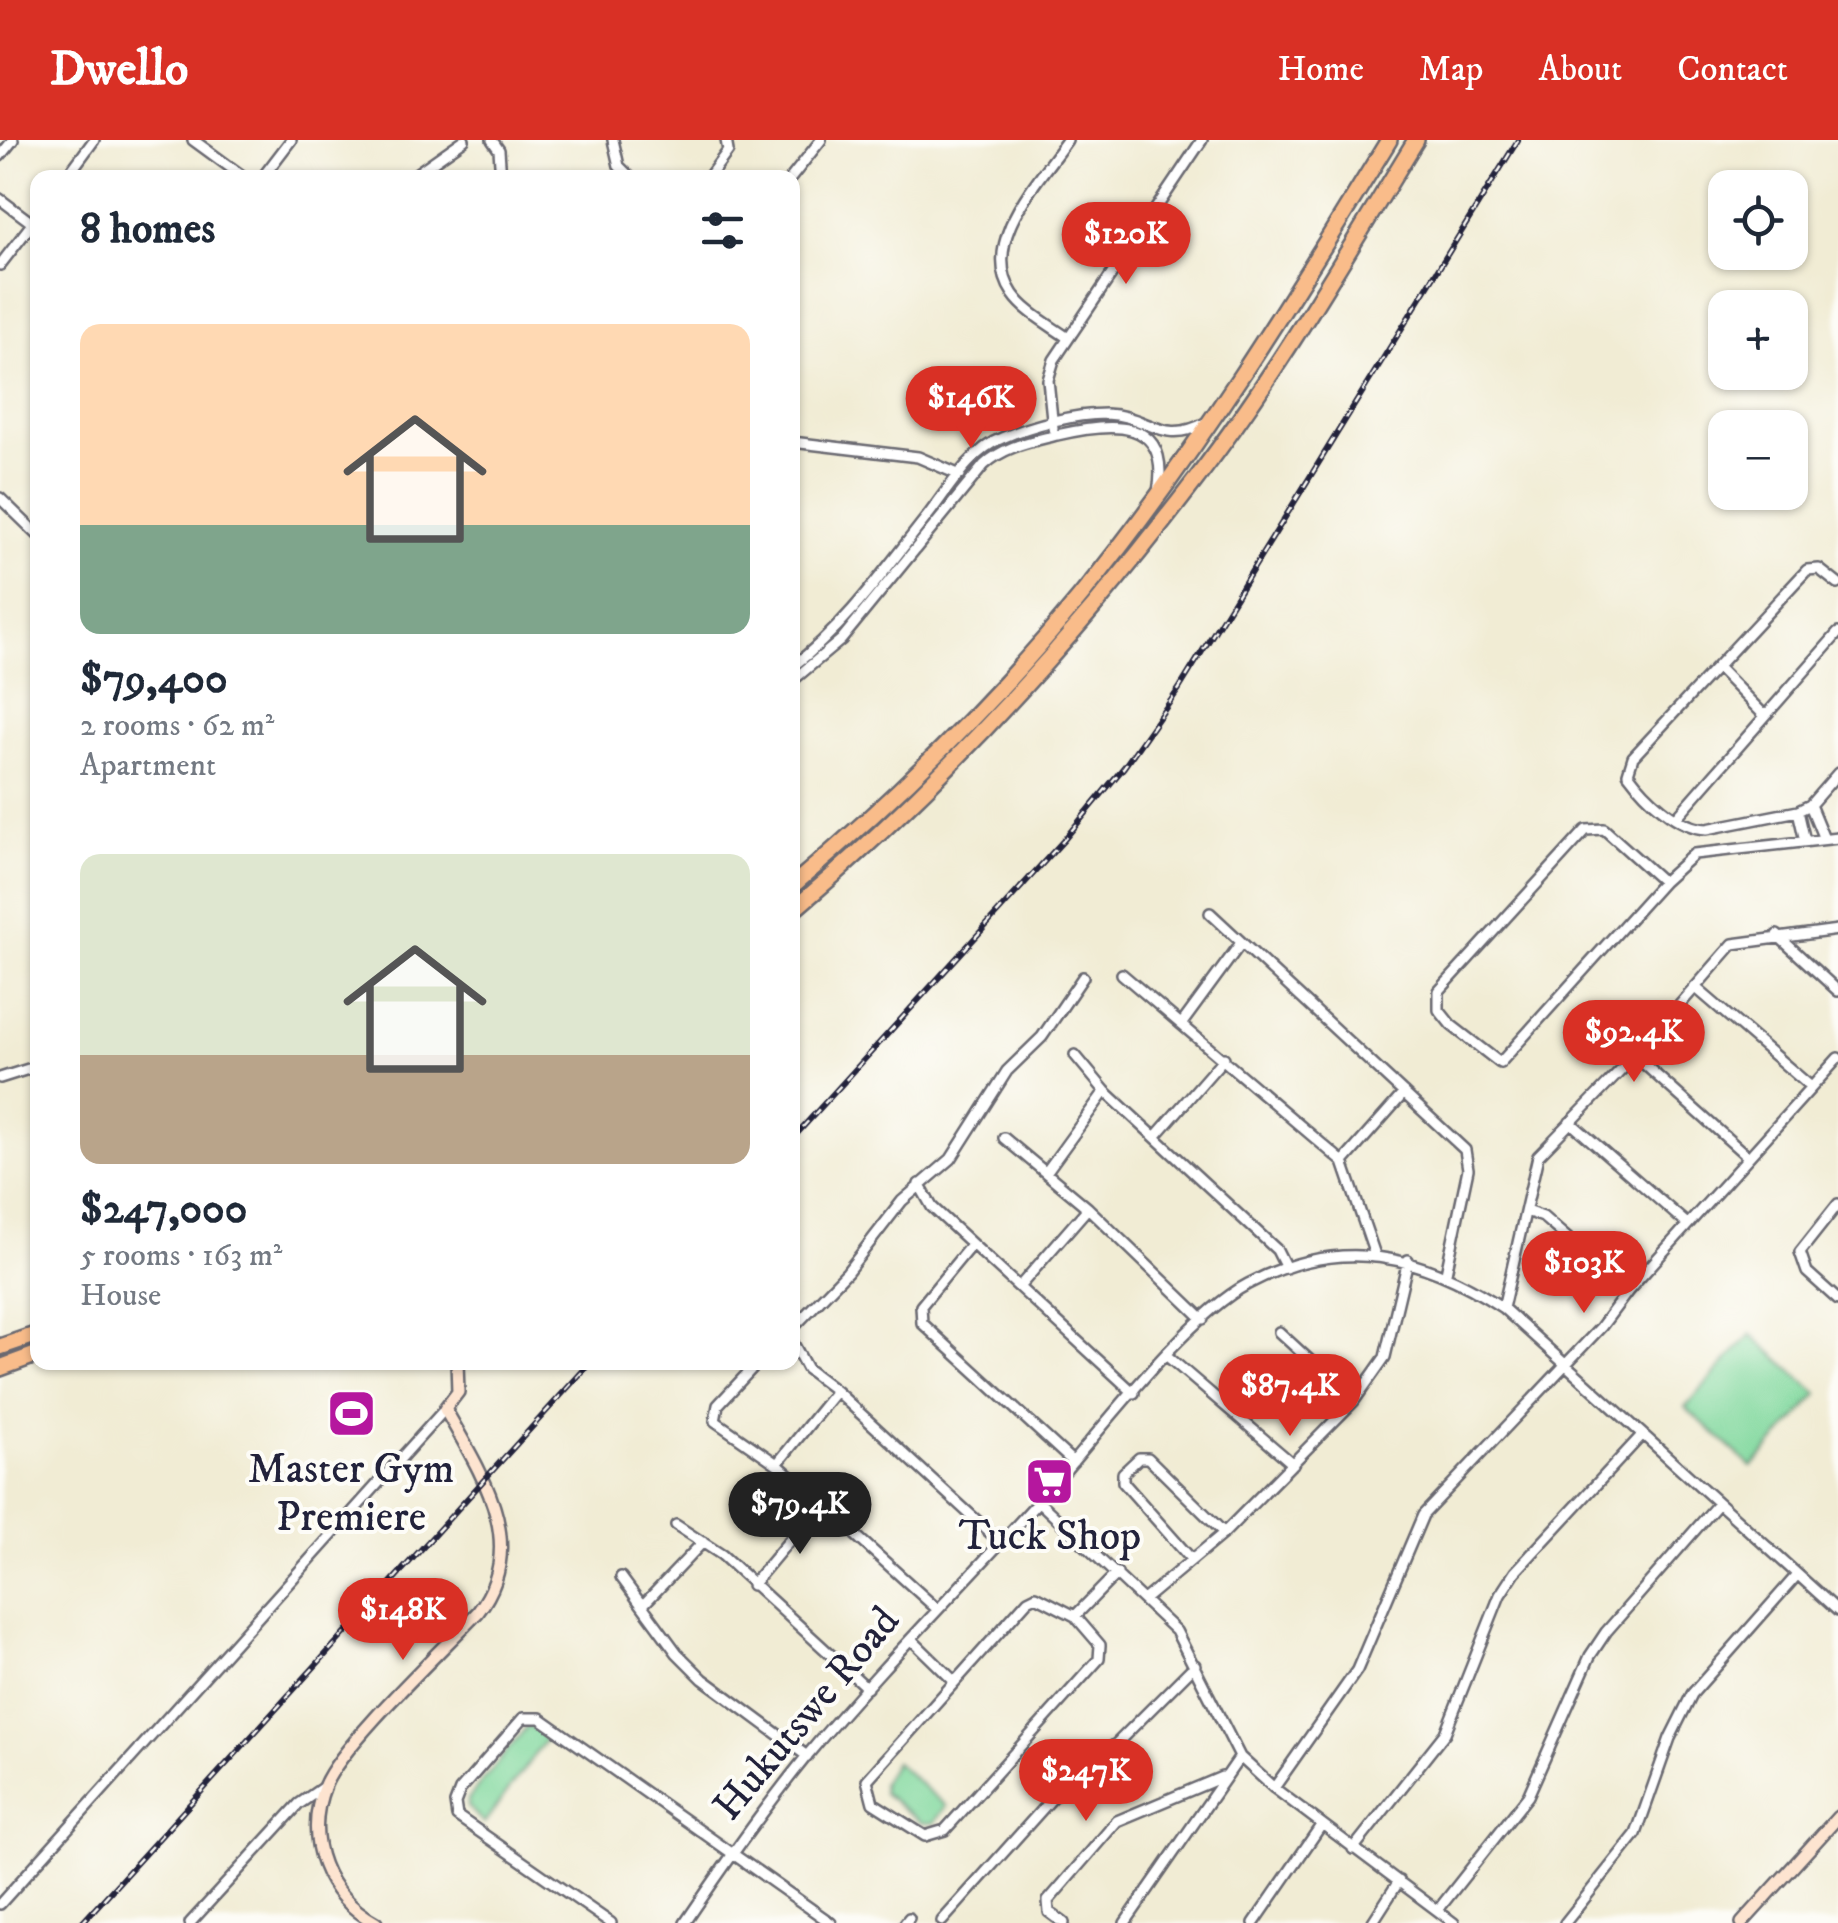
<!DOCTYPE html>
<html lang="en">
<head>
<meta charset="utf-8">
<style>
  body { margin:0; font-family:"IM FELL DW Pica",serif; background:#f2f2f3; color:#1f2937; height:100vh; display:flex; flex-direction:column; font-size:38px; white-space:nowrap }
  * { box-sizing:border-box; margin:0 }
  p { font-size:32px; color:#747a83 }
  .icon { flex:none; width:55px; height:55px; fill:none; stroke:currentColor; stroke-width:2; stroke-linecap:round; stroke-linejoin:round }
  .map { position:relative; flex:1; overflow:hidden }
  .sheet { position:absolute; left:30px; top:30px; width:770px; height:1200px; display:flex; flex-direction:column; background:#fff; border-radius:20px; box-shadow:0 2px 8px #0004 }
  .sheet>* { flex:none }
  .tools { position:absolute; left:1708px; top:30px; display:grid; gap:20px }
  .tools a { display:grid; place-items:center; width:100px; height:100px; border-radius:20px; background:#fff; box-shadow:0 2px 8px #0004; font-size:50px }
  .price { position:absolute; translate:-50% -85px; padding:0 22px; border-radius:35px; background:#d93025; color:#fff; font-size:32px; line-height:65px; filter:drop-shadow(0 2px 5px #0008) }
  .price::after { content:''; position:absolute; left:50%; top:60px; width:30px; height:22px; margin-left:-15px; background:inherit; clip-path:polygon(0 0,100% 0,50% 100%) }
  .price.on { background:#222; color:#fff }
  ul { padding:0; list-style:none }
  li { display:grid; align-content:center; gap:20px; height:530px; padding:0 50px }
  li span { display:grid; place-items:center; height:310px; border-radius:20px; color:#555 }
  li>.icon { margin-inline-start:auto }
  span .icon { width:180px; height:180px; fill:#fffc; stroke-width:1 }
  li b { font-size:42px }
  h2 { display:flex; justify-content:space-between; align-items:center; height:120px; padding:0 50px; font-size:42px }
  header { display:flex; align-items:center; gap:60px; box-sizing:border-box; height:140px; padding:0 50px; background:#d93025; color:#fff }
  header strong { font-size:48px }
  nav { display:flex; gap:55px; margin-inline-start:auto; font-size:35px }
  .map>svg:first-child { display:block }
  .green { fill:#80d89d; stroke:#517d6c; stroke-width:2.5 }
  .lines { fill:none; stroke-linecap:round; stroke-linejoin:round }
  .street-casing { stroke:#6a6971; stroke-width:14 }
  .secondary-casing { stroke:#6a6971; stroke-width:16 }
  .highway-casing { stroke:#6a6971; stroke-width:20 }
  .street { stroke:#fff; stroke-width:9 }
  .secondary { stroke:#fde4d0; stroke-width:11 }
  .highway { stroke:#f9bc8a; stroke-width:15 }
  .rail-casing { stroke:#22223b; stroke-width:6 }
  .rail { stroke:#fdfcf7; stroke-width:2.5; stroke-dasharray:8; stroke-linecap:butt }
  .labels { text-anchor:middle; dominant-baseline:central; stroke-width:8; stroke-linejoin:round; paint-order:stroke }
  .poi-label { font-size:42px; fill:#22223b; stroke:#fdfcf7 }
  .street-label { font-size:42px; fill:#22223b; stroke:#fdfcf7 }
</style>
</head>
<body>
<header>
<strong>Dwello</strong>
<nav><a>Home</a><a>Map</a><a>About</a><a>Contact</a></nav>
</header>
<div class="map">
<svg width="1838" height="1783" viewBox="0 0 1838 1783">
  <rect width="100%" height="100%" fill="#fdfcf7"/>
  <filter id="ink" filterUnits="userSpaceOnUse"><feTurbulence type="fractalNoise" baseFrequency=".01" numOctaves="2"/><feDisplacementMap in="SourceGraphic" scale="20" xChannelSelector="R" yChannelSelector="G"/><feConvolveMatrix kernelMatrix="1 2 1 2 8 2 1 2 1" color-interpolation-filters="sRGB"/></filter>
  <filter id="wash" filterUnits="userSpaceOnUse"><feTurbulence type="fractalNoise" baseFrequency=".0048" numOctaves="4" result="noise"/><feDisplacementMap in="SourceGraphic" scale="40" xChannelSelector="R" yChannelSelector="G"/><feGaussianBlur stdDeviation="2.25" result="paint"/><feColorMatrix in="noise" values="0 0 0 0 0 0 0 0 0 0 0 0 0 0 0 0 0 1.4 0 .05"/><feComposite in="paint" operator="in"/></filter>
  <g filter="url(#wash)">
    <rect width="100%" height="100%" fill="#f1ecd4"/>
    <path class="green" d="M1751,1194L1818,1254L1752,1327L1685,1267Z
      M528,1585L549,1595L484,1683L468,1667V1659Z
      M895,1622L946,1666L934,1683H922L883,1653L882,1643Z"/>
  </g>
  <g filter="url(#ink)">
    <g class="lines">
      <defs>
        <path id="street" d="M193,0L245,38
          M492,0L499,10L501,38
          M613,0L619,26L631,38
          M1067,0C1040,39 978,103 1013,154C1025,172 1050,185 1068,198
          M0,16L13,0
          M66,38L94,0
          M262,38L291,0
          M410,38L464,0
          M708,38L728,11L726,0
          M791,38L821,0
          M0,59L32,83
          M0,125L38,76
          M1053,288L1048,240L1054,220L1202,0
          M792,302L918,317L960,335
          M0,358L38,395
          M1838,444L1819,429L1807,430L1633,617L1628,633C1645,656 1677,688 1707,689L1798,671L1810,665L1838,633
          M792,527C847,485 886,428 929,374C949,348 971,310 1002,298C1032,285 1074,274 1106,274C1149,275 1162,307 1207,282
          M1717,527L1763,574
          M792,541L841,500L984,325C1005,306 1030,302 1057,295C1108,283 1172,275 1158,352
          M1810,665L1824,699
          M1798,671L1805,701
          M1676,678L1838,493
          M1663,742L1604,689L1586,690L1439,851V870L1451,885L1500,923L1663,742L1694,714L1838,698
          M1210,773L1465,1010L1468,1029L1446,1133
          M1777,795L1838,851
          M1122,834L1343,1022L1375,1115
          M1695,847L1811,947
          M1183,882L1241,803
          M1075,915L1105,951L1277,1110L1286,1128
          M1635,916L1748,1017
          M0,938L38,926
          M1570,982L1687,1084
          M1155,997L1224,918
          M1004,998L1088,1068L1203,1179
          M1343,1022L1404,953
          M1047,1031L1105,951
          M919,1044L932,1067L972,1104
          M1838,1064L1800,1112L1807,1132L1838,1160
          M1526,1071L1543,1077L1628,1151L1838,918
          M1019,1147L1088,1068
          M1503,1168L1538,1016L1635,916L1733,804L1838,790
          M792,1189L847,1132L902,1061L951,1019L1007,931L1042,897L1083,837
          M1279,1192L1354,1261
          M792,1201L807,1229L836,1251
          M1167,1216L1293,1324
          M758,1222L718,1265L715,1281L777,1324
          M1073,1322L922,1183L921,1166L972,1104L1134,1253
          M1038,1361L1176,1491L1240,1617L1274,1648L1454,1783
          M676,1385L722,1415L867,1548
          M1192,1420L1123,1342V1333L1139,1318H1148L1224,1393
          M621,1437L677,1513L703,1539L807,1616
          M752,1445L819,1365
          M1036,1456L1075,1476L1100,1505L1099,1519L945,1690L925,1696L873,1663L867,1640L1028,1460Z
          M1145,1459L1224,1393L1354,1261L1385,1217L1408,1120
          M643,1465L703,1402
          M937,1469L777,1324L836,1251L1000,1402
          M1075,1476L1117,1433
          M911,1499L954,1541
          M1274,1648L1357,1530L1423,1375L1601,1187L1628,1151
          M1353,1709L1445,1593L1500,1455L1515,1432L1642,1295
          M0,1764L445,1269
          M1438,1770L1528,1656L1590,1516L1606,1492L1717,1365
          M942,1781L1072,1636L1116,1604L1195,1525
          M190,1783L299,1664L325,1646
          M611,1783L457,1676L455,1663L460,1650L523,1578H540L831,1783
          M685,1783C723,1727 762,1671 805,1618C884,1523 972,1436 1054,1344C1102,1289 1187,1176 1248,1144C1340,1095 1421,1114 1503,1168L1838,1471
          M905,1783L909,1778
          M1064,1783L1049,1772L1048,1761L1117,1681L1222,1637
          M1125,1783L1240,1617
          M1254,1783L1322,1684
          M1372,1783L1399,1741
          M1565,1783L1636,1694L1670,1598L1692,1554L1797,1435"/>
        <path id="secondary" d="M376,1783C326,1756 303,1700 325,1645C342,1604 442,1510 478,1472C530,1404 481,1333 445,1269L458,1252L457,1222
          M1742,1783L1838,1677"/>
        <path id="highway" d="M792,746C895,659 994,562 1080,457C1197,314 1293,157 1389,0
          M792,771C944,643 1077,496 1197,338C1278,232 1346,114 1416,0
          M0,1207L38,1194
          M0,1228L38,1214"/>
      </defs>
      <use href="#street" class="street-casing"/>
      <use href="#secondary" class="secondary-casing"/>
      <use href="#highway" class="highway-casing"/>
      <use href="#street" class="street"/>
      <use href="#secondary" class="secondary"/>
      <use href="#highway" class="highway"/>
      <defs>
        <path id="rail" d="M792,999L1063,701L1124,627L1179,549L1518,0
          M82,1783L591,1222"/>
      </defs>
      <use href="#rail" class="rail-casing"/>
      <use href="#rail" class="rail"/>
    </g>
  </g>
  <defs>
    <symbol id="stadium-square" viewBox="-11 -11 22 22"><rect x="-9" y="-9" width="18" height="18" rx="4" fill="#b5179e" stroke="#fdfcf7"/><path d="M0-5a6.5 5 0 1 0 0 10a6.5 5 0 1 0 0-10ZM-3.5-1.8h7v3.6h-7Z" fill="#fff"/></symbol>
    <symbol id="supermarket-square" viewBox="-11 -11 22 22"><rect x="-9" y="-9" width="18" height="18" rx="4" fill="#b5179e" stroke="#fdfcf7"/><path d="M-6-5.5h2.5l.6 2H6L4.5 2H-2.5L-4.4-4H-6ZM-1.5 3.2a1.3 1.3 0 1 0 .1 0ZM3 3.2a1.3 1.3 0 1 0 .1 0Z" fill="#fff"/></symbol>
  </defs>
  <g fill-rule="evenodd">
    <use href="#stadium-square" x="324" y="1246" width="55" height="55"/>
    <use href="#supermarket-square" x="1022" y="1314" width="55" height="55"/>
  </g>
  <g class="labels">
    <g class="poi-label">
      <text x="351" y="1330">Master Gym<tspan x="351" dy="48">Premiere</tspan></text>
      <text x="1050" y="1397">Tuck Shop</text>
    </g>
    <g class="street-label">
      <text transform="translate(807 1574) rotate(-50)">Hukutswe Road</text>
    </g>
  </g>
</svg>
<div class="tools">
<a><svg class="icon" aria-label="locate" viewBox="0 0 24 24"><circle cx="12" cy="12" r="6"/><path d="M12 2v4M12 18v4M2 12h4M18 12h4"/></svg></a>
<a>+</a>
<a>−</a>
</div>
<b class="price" style="left:1126px;top:147px">$120K</b>
<b class="price" style="left:971px;top:311px">$146K</b>
<b class="price" style="left:1634px;top:945px">$92.4K</b>
<b class="price" style="left:1584px;top:1176px">$103K</b>
<b class="price" style="left:1290px;top:1299px">$87.4K</b>
<b class="price on" style="left:800px;top:1417px">$79.4K</b>
<b class="price" style="left:403px;top:1523px">$148K</b>
<b class="price" style="left:1086px;top:1684px">$247K</b>
<section class="sheet">
<h2>8 homes<svg class="icon" aria-label="filters" viewBox="0 0 24 24"><path d="M4 7h16M4 17h16"/><circle cx="9" cy="7" r="2"/><circle cx="15" cy="17" r="2"/></svg></h2>
<ul>
<li><span style="background:linear-gradient(#ffd9b3 65%,#7fa58c 0)"><svg class="icon" aria-label="home" viewBox="0 0 24 24"><path d="M3 11l9-7 9 7M6 9v11h12V9"/></svg></span><div><b>$79,400</b><p>2 rooms · 62 m²</p><p>Apartment</p></div></li>
<li><span style="background:linear-gradient(#dfe7d0 65%,#b9a48a 0)"><svg class="icon" aria-label="home" viewBox="0 0 24 24"><path d="M3 11l9-7 9 7M6 9v11h12V9"/></svg></span><div><b>$247,000</b><p>5 rooms · 163 m²</p><p>House</p></div></li>
</ul>
</section>
</div>
</body>
</html>
